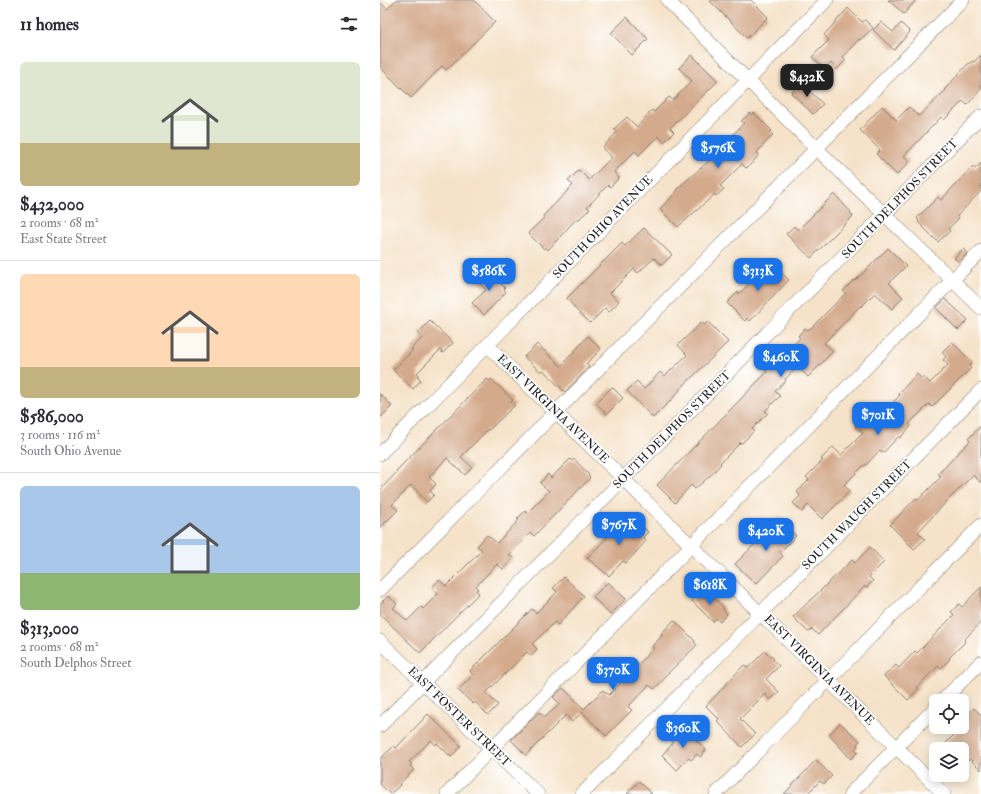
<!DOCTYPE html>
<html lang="en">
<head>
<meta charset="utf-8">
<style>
  body { margin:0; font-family:"IM FELL Double Pica",serif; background:#f2f2f3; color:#2b2b33; height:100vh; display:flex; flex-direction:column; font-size:15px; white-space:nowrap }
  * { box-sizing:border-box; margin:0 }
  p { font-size:13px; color:#7c7c81 }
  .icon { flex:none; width:22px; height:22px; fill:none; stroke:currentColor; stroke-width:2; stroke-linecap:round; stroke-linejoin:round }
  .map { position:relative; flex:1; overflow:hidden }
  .panel { display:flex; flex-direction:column; background:#fff; width:380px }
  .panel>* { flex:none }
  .controls { position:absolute; left:549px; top:694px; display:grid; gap:8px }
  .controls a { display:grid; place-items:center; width:40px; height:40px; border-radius:6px; background:#fff; box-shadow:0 2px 10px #0003; font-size:20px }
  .price { position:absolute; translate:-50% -34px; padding:0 9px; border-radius:8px; background:#1a73e8; color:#fff; font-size:13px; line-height:26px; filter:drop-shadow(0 1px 2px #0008) }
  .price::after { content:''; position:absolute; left:50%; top:24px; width:12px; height:9px; margin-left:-6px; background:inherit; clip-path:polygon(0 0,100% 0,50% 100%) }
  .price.current { background:#222; color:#fff }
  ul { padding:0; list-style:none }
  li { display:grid; align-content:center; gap:8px; height:212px; padding:0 20px }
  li+li { border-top:1px solid #e1e1e2 }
  li span { display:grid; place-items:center; height:124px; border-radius:6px; color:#555 }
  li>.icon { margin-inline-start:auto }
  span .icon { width:72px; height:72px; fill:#fffc; stroke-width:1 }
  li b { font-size:17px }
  h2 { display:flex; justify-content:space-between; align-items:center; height:48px; padding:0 20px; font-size:17px }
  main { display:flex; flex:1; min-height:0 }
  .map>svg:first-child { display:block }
  .building { fill:#d4aa8c }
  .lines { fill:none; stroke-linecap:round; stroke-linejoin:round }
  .minor-casing { stroke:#887f72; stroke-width:14 }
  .minor { stroke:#fff; stroke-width:13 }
  .labels { text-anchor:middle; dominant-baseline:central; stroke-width:3.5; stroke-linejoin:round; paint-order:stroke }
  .street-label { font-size:12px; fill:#1c1c1c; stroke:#fff }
</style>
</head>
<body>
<main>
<section class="panel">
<h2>11 homes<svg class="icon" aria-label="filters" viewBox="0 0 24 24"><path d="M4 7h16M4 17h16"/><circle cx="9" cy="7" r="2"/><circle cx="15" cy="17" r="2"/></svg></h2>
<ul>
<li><span style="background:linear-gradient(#dfe7d0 65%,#c2b280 0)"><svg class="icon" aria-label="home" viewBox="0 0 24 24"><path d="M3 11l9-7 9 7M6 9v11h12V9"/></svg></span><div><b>$432,000</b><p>2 rooms · 68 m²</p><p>East State Street</p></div></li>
<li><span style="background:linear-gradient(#ffd9b3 75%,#c2b280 0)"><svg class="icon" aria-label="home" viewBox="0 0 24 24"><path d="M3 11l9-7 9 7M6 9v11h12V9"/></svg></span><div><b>$586,000</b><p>3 rooms · 116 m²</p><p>South Ohio Avenue</p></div></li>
<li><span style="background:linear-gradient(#a9c7e8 70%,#8fb573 0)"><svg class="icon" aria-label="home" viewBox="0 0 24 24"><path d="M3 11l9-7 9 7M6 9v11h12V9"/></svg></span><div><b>$313,000</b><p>2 rooms · 68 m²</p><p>South Delphos Street</p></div></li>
</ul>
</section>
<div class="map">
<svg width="601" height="794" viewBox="0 0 601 794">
  <rect width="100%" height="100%" fill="#fff"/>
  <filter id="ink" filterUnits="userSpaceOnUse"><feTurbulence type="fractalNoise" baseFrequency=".025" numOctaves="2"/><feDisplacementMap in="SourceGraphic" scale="8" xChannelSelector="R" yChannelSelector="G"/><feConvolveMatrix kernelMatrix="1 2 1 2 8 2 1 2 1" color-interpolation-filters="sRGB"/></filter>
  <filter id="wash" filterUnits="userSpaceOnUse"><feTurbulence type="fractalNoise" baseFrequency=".012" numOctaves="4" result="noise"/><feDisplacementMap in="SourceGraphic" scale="16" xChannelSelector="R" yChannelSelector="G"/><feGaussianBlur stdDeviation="0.9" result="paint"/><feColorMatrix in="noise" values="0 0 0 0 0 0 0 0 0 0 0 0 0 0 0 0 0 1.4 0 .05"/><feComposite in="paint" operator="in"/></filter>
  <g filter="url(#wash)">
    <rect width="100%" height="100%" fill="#f5e2c8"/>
    <g id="blocks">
      <path class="building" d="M16,0H94L115,22L66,70L62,66L31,98L0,67V2L7,9Z
        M329,0H371L388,17L367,38Z
        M508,0H536L524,14Z
        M468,8L482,22L485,20L493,28L480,40L479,39L463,57L466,60L457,69L451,63L445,69L432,57L449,40L444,35Z
        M247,17L268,39L252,55L231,33Z
        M501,22L513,32L521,23L530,32L514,50L493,30Z
        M312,55L338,81L290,128L294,132L284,142L278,136L259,155L255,151L234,172L239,178L230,187L228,185L207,207L210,209L198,220L197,218L168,250L166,247L164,249L148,233L164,218L163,216L193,185L188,181L199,170L209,180L232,157L222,148L237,132L234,129L247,117L257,127L272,110L274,112L289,97L293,100L312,81L299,68Z
        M601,55V89L587,105L583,101L564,120L561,117L524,156L530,161L517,175L496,154L500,150L480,130L502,106L516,120L529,107L539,116L565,91L564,90L588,64L593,61L594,62Z
        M421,83L443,104L433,114L411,93Z
        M370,113L372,115L374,113L392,131L390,132L393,135L377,152L379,155L369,166L366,168L362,164L340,186L344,189L336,196L335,194L298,227L280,209L298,190L297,189L330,160L326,157L338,146L340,148L364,123L361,121Z
        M601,163V191L577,216L579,218L568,229L570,231L558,242L538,222L539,221L537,218L558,197L561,200L593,166L595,169Z
        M454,194L471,212L470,213L473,216L431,258L406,234L414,226L418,230Z
        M264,228L292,255L282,265L274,258L258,273L254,269L230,293L239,301L229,312L225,308L210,323L197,311L187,298L242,243L245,246L247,244Z
        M508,248L526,266L509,283L523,297L512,309L495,293L481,307L480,306L444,343L453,351L439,366L428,377L418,367L405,379L406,381L395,391L400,396L385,411L388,413L372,429L374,431L362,443L361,442L340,463L341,464L331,475L315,489L311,485L295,503L277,485L387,372L385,369L395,359L397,362L420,338L418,336L425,328L427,330L429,329H430L466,293L463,291L474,280L475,281Z
        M583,249L588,253L579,262L574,258Z
        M390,261L409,280L370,321L367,318L365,321L347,303L358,292L359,294Z
        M106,269L125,288L124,289L126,292L104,315L92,303L106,290L95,279Z
        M565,299L588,320L578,330L556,308Z
        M50,321L73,343L63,353L60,350L37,373L39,375L37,376L41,380L33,389L13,370L33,350L31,349L42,338L38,333Z
        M322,322L324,325L328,322L348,342L299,390H300L292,399L273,418L247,391L257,381L264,389L280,372L285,376L307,355L298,345Z
        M208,336L221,349L206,364L209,367L185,392L163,370L161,372L144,357L157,344L181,366Z
        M572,342L593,363L589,366L591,368L552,407L549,404L529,424L531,426L520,438L519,436L503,453L500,450L485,466L484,465L464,485L470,491L442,519L428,505L422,512L413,503L420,496L417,492L429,480L426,477L443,460L441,459L453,447L461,455L483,433L475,426L487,414L495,422L520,395L518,394L537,374L542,379L544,377L550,383L568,365L563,360L566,357L562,352Z
        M107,379L110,381L111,379L133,400L131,402L135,405L109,430L108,429L81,457L92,467L85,475L67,458L49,477L56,484L50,491L54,495L47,502L31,485L12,505L18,510L0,528V490L17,472L16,471Z
        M232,387L243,398L227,414L216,403Z
        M0,394L12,406L0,418Z
        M601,426V483L593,475L570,498L538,532L545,539L534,549L510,525L536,498L538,500L561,477L558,474L590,441L588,439Z
        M190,459L192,461L194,459L209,475L208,476L210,478L154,536L151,533L147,536L129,555L133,558L123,569L117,564L96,586L98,589L96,590L99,593L40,653L0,614V604L8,596L17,604L13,608L27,621L41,607L43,609L58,594L52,587L59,580L66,586L102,550L97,546L107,535L117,543L139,520L137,519L145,511L147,513L169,491L160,483L168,474L171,478Z
        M250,514L268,532L263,537L266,541L246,563L243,561L229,576L207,558Z
        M398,518L416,536L400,552L403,556L376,584L355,564L389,530L388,528Z
        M490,547L504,562L489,577L493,581L486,588L485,586L438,635L432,629L428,632L413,617L472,560L475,563Z
        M184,577L204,596L178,625L175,622L152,644L157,649L151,656L147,652L106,693L118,705L108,715L95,702L93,704L78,690L93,675L90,671L152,609L156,613L177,592L173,588Z
        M228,582L246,599L230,615L213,597Z
        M601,587V622L584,640L585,642L569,658L570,659L560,669L558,666L537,687L539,688L528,700L504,676L516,665L519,668L535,651L537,653L574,615L571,612L579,604L582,607Z
        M324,588L344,608L343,609L347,614L340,622L336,618L333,622L312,601Z
        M294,620L315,641L314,642L317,645L285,676L286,677L274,689L269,685L248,707L252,710L226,736L202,712L192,722L186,715L146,755L131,740L159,712L165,717L180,704L173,697L183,688L204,709L223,690L229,695L274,648L272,646L282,636L281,634Z
        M385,651L394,659L393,660L399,666L386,679L399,692L390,700L385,694L360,719L375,734L362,747L337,721L339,719L326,706L364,665L368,668Z
        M594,708L601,715V770L590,759L588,761L582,756V749H560L582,727V720Z
        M48,714L81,746L71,757L57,743L56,745L51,740L29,762L32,764L30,766L34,770L19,784L20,785L10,794L0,784V759L14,746L16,748Z
        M460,723L480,741L477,744L478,746L475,749L478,752L471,759L449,735Z
        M304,728L326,750L320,757L317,754L311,760L309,758L297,770L282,755L294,742L291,740Z
        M436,760L452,776L444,784L440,781L427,794H404Z
        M259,781L272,794H247Z"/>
    </g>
  </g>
  <g filter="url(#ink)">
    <use href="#blocks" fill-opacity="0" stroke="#887f72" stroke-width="1"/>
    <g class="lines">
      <defs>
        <path id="minor" d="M287,0L436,148L601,308
          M107,345L564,794
          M0,454L447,0
          M0,590L583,0
          M0,641L158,794
          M562,701L601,662
          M0,726L601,116
          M67,794L601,251
          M202,794L601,390
          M336,794L601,525
          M470,794L556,707"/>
      </defs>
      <use href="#minor" class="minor-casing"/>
      <use href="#minor" class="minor"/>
    </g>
  </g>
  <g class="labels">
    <g class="street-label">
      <text transform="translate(520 199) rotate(-46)">SOUTH DELPHOS STREET</text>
      <text transform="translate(223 227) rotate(-46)">SOUTH OHIO AVENUE</text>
      <text transform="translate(173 409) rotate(44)">EAST VIRGINIA AVENUE</text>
      <text transform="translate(292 430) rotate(-45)">SOUTH DELPHOS STREET</text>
      <text transform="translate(477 515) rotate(-45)">SOUTH WAUGH STREET</text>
      <text transform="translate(439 670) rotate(45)">EAST VIRGINIA AVENUE</text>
      <text transform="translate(79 717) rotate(44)">EAST FOSTER STREET</text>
    </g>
  </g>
</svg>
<div class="controls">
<a><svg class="icon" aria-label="locate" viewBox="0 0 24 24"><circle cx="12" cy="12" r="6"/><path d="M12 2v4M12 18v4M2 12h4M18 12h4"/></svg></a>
<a><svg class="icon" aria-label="layers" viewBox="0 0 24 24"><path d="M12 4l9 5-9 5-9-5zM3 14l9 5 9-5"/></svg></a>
</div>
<b class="price current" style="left:427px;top:98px">$432K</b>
<b class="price" style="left:338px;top:169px">$576K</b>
<b class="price" style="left:109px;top:292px">$586K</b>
<b class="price" style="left:378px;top:292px">$313K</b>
<b class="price" style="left:401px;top:378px">$460K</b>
<b class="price" style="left:498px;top:436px">$701K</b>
<b class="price" style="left:239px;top:546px">$767K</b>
<b class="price" style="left:386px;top:552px">$420K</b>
<b class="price" style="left:330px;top:606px">$618K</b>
<b class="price" style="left:233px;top:691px">$370K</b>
<b class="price" style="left:303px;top:749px">$360K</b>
</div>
</main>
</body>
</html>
